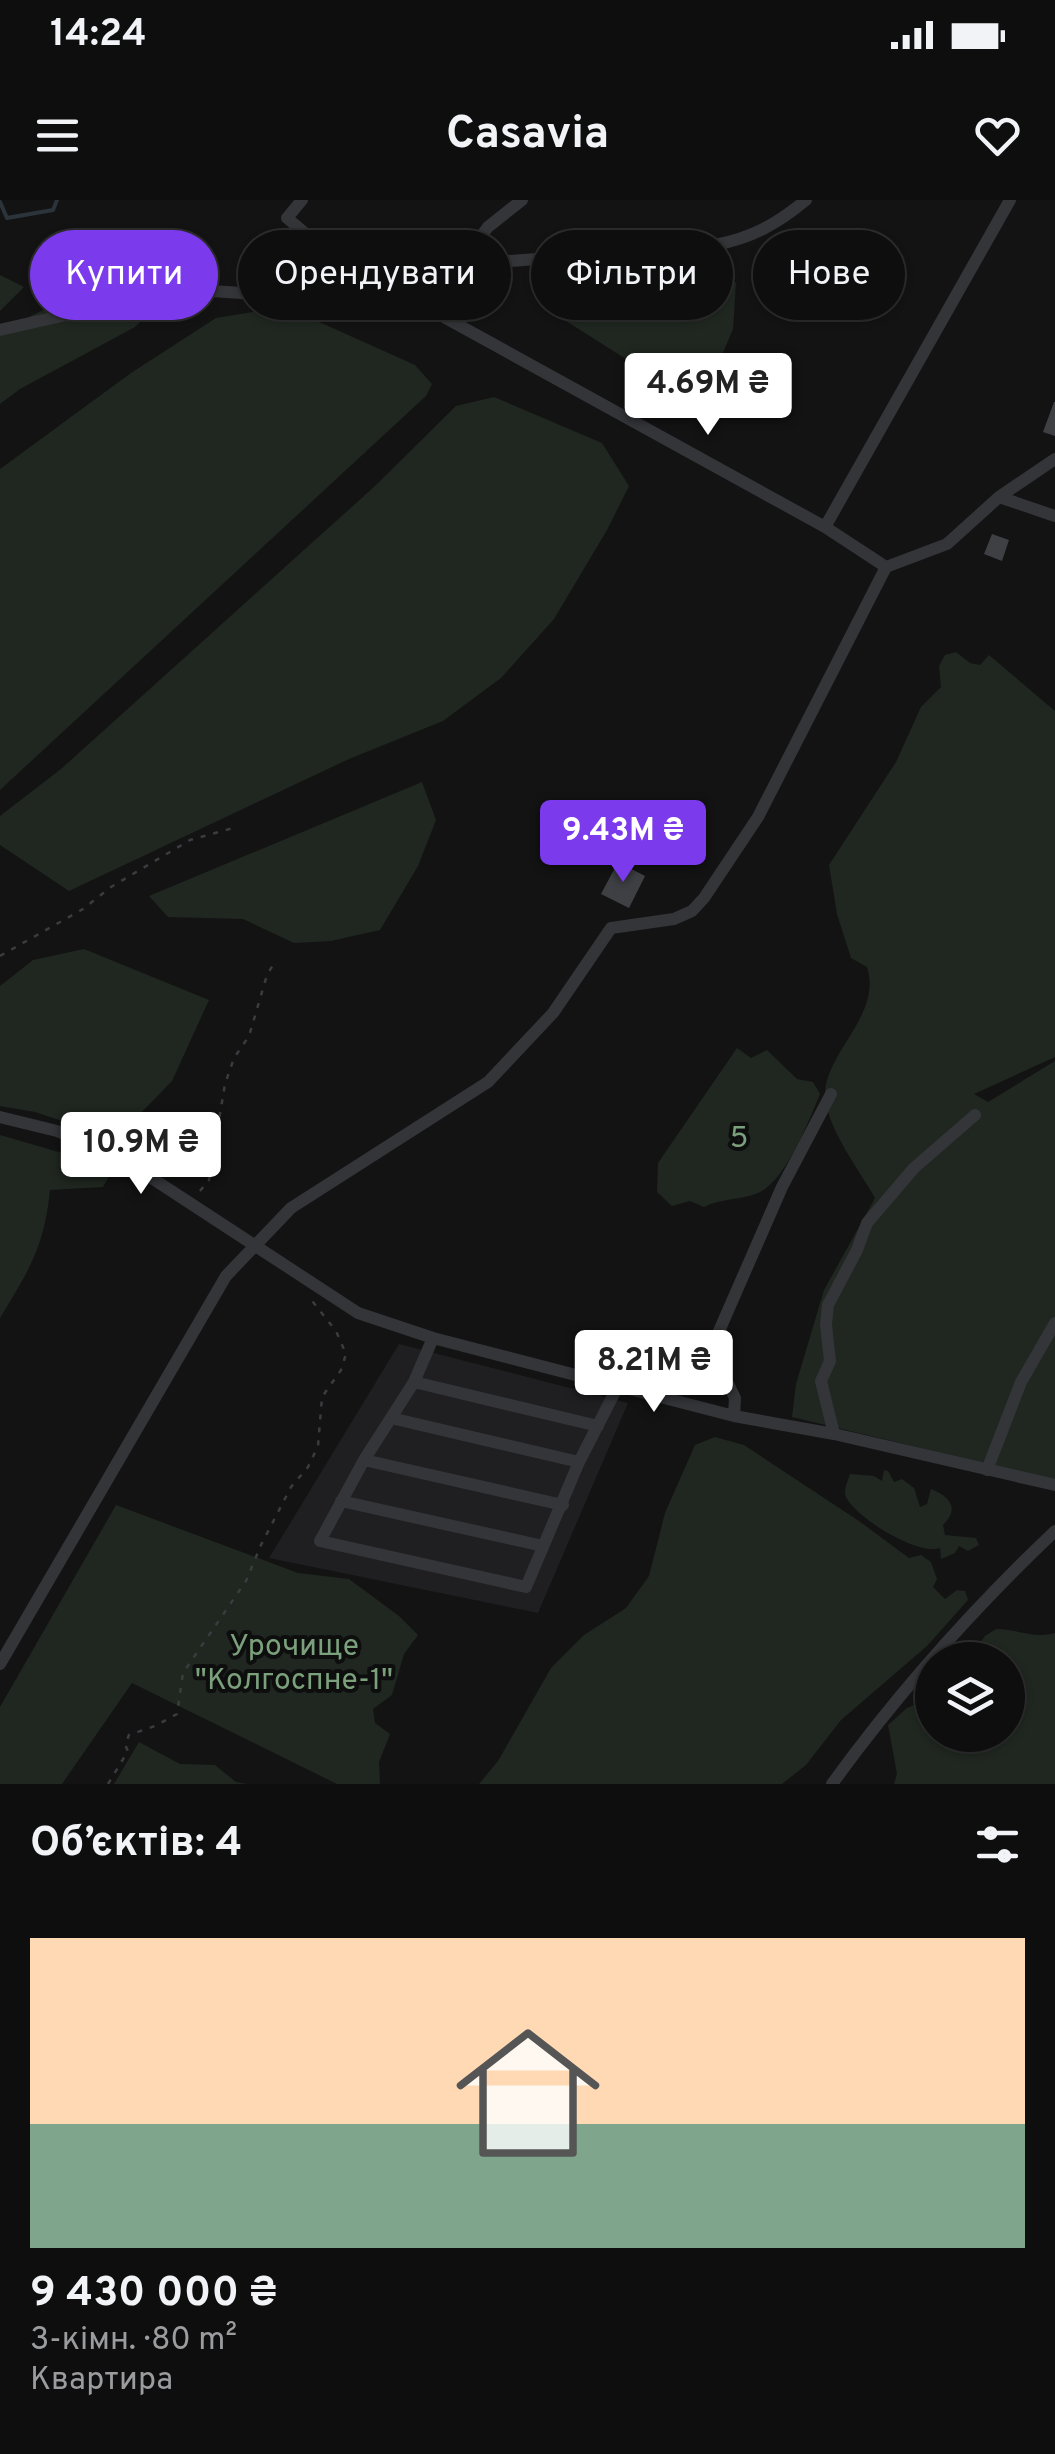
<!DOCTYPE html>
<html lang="uk">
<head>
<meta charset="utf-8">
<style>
  body { margin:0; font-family:Overpass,sans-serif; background:#171718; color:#f1f3f6; height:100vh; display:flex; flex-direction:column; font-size:38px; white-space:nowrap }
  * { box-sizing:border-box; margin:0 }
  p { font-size:32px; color:#9b9c9e }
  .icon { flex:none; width:55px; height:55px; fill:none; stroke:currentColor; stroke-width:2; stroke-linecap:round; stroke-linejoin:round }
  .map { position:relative; height:1584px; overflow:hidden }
  .sheet { display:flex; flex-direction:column; background:#0e0e0f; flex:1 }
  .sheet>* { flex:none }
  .hud { position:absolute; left:30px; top:30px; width:995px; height:90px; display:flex; gap:20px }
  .tools { position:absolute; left:915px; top:1442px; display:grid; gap:20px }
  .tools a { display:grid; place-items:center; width:110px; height:110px; border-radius:50%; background:#0e0e0f; box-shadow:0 2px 8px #0004,0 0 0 2px #2e2e2f; font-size:50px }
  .price { position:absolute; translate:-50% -85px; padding:0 22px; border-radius:10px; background:#fff; color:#222; font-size:32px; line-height:65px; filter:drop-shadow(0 2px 5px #0008) }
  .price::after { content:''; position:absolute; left:50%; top:60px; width:30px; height:22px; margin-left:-15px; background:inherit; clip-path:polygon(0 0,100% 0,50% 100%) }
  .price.active { background:#7c3aed; color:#fff }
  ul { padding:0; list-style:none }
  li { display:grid; align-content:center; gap:20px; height:530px; padding:0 30px }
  li span { display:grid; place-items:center; height:310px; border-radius:0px; color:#555 }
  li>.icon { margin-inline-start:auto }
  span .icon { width:180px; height:180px; fill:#fffc; stroke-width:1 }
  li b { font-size:42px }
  h2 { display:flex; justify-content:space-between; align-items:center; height:120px; padding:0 30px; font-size:42px }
  .chip { padding:0 35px; border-radius:45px; background:#0e0e0f; box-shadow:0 2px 8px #0004,0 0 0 2px #2e2e2f; font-size:35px; line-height:90px }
  .chip.active { background:#7c3aed; color:#fff }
  .status { display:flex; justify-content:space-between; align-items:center; height:70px; padding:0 50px; background:#0e0e0f; direction:ltr }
  .status svg { height:28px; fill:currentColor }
  header { display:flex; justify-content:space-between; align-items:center; height:130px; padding:0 30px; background:#0e0e0f; font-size:45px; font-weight:700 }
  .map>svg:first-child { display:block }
  .built { fill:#1f1f21 }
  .green { fill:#1f2720 }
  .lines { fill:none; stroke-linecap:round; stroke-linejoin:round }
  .stream { stroke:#2b343a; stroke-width:4 }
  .building { fill:#3f4044 }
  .path { stroke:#3a3c40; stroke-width:2.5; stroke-dasharray:5 8; stroke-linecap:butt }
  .minor { stroke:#343539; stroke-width:12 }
  .labels { text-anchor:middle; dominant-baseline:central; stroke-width:8; stroke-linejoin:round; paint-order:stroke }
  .park-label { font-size:30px; fill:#7ba07c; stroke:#0e0e0f }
</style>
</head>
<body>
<div class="status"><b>14:24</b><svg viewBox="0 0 49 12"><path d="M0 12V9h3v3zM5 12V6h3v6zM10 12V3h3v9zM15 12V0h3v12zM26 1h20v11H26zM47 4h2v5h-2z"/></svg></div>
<header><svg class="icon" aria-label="menu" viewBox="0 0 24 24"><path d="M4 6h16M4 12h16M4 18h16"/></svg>Casavia<svg class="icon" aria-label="heart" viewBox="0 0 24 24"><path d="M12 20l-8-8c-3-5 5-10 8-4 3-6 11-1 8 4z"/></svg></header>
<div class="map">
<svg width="1055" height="1584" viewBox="0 0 1055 1584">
  <rect width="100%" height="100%" fill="#131314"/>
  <path class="built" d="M399,1144L628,1203L538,1413L269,1358Z"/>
  <path class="green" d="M674,29L736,83L733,129L712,179L681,194L555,114Z
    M0,75L24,87L0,111Z
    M127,83L178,85L135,127L20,189L0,204V131L70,97Z
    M265,110L306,116L415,165L432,184L426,196L0,590V269L131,173L216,118Z
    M494,197L602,243L629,286L607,330L554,419L501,478L443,521L349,559L69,691L0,645V616L61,569L375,286L456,206Z
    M956,452L970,463L980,465L989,455L1055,511V857L974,894L988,902L1055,861V1280L792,1217L796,1184L824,1090L875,998C860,971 824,925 825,892C828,850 882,814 867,767L851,758L837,714L829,665L896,562L921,507L941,487L939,466L945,455Z
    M422,582L436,620L418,666L380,730L331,741L294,743L243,719L168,717L149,696Z
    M84,749L209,800L172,881L140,914L182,955L166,976L110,937L35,912L0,906V786L33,760Z
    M737,848L751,858L767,850L797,879L813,882L820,894C809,921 785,982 758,993C741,1000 722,998 704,1007L690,1001L672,1006L657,992L658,963Z
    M0,935L114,968L103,987L50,990C44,1048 29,1070 0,1118Z
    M715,1237L744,1245L859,1321L909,1358L921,1355L931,1362L937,1379L933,1387L945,1399L957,1390L965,1391L968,1400L927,1446L841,1520L806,1565L782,1584H479L498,1561L551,1468L584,1435L626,1408L649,1376L665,1313L695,1245Z
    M884,1270L888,1271L894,1282L902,1279L914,1288L920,1307L927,1304L931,1289C950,1297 960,1308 943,1325L945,1335L976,1338L979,1345L968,1351L959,1346L955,1353L941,1359L940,1348C918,1356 856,1318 846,1297C843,1290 848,1281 850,1274L874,1276L882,1281Z
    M116,1305L298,1373L349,1379L399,1416L418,1435L404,1454L392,1495L373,1509L375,1523L390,1534L379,1562L380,1584H337L132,1483L62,1584H0V1507Z
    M996,1429C1017,1429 1033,1439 1055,1433V1584H894L897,1574L888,1525L907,1508L932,1497V1535H1008V1460H979L974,1451L985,1436Z
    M139,1542L180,1564L215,1565L236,1582L247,1584H114Z"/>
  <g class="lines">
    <path class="stream" d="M0,2L7,18L53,10L57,0"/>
  </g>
  <path class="building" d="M1054,202H1055V236L1043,232Z
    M992,334L1009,340L1002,361L984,354Z
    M618,662L645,676L629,708L601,694Z"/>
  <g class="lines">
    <path class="path" d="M0,756L83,709L111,687L190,640L237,627
      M200,991L209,980L225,884L234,858L249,836L267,775L276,760
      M108,1584L128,1551L125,1545L129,1535L155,1526L177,1514L183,1473L246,1381L261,1345L291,1287L308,1267L318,1246L322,1197L341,1170L346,1154L336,1131L309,1097"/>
    <path class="minor" d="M302,0L287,18L357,77L413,100L825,327L886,367L947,344L999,297L1055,259
      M464,59L511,61L715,45C752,38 777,24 806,0
      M413,100L464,59L488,27L522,0
      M0,130L181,89L242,93L312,107L366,100H405
      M999,297L1055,316
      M825,327L1010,0
      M0,917L57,931L121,958L358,1113L433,1138L734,1216L834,1234L1055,1285
      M433,1138L414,1182L364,1260L320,1341L526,1387L579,1262L619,1184
      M414,1182L598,1226
      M734,1216L735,1198L721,1169L716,1138L782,987L831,894
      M391,1218L579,1262
      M834,1234L821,1181L830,1161L826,1125L828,1105L857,1050L867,1023L914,968L975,915
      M364,1260L563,1305
      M987,1270L1021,1182L1055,1123
      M341,1301L543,1346
      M0,1464L226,1076L291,1008L488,882L553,813L611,728L674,719L692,711L704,698L758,617L886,367
      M832,1584C898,1493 974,1408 1055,1331"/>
  </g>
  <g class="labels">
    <g class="park-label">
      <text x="739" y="939">5</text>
      <text x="294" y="1447">Урочище<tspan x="294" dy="34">"Колгоспне-1"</tspan></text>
    </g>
  </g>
</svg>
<div class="tools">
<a><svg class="icon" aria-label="layers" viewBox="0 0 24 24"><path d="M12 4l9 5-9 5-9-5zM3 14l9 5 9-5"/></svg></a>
</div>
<b class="price" style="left:708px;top:238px">4.69M ₴</b>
<b class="price active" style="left:623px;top:685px">9.43M ₴</b>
<b class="price" style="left:141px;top:997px">10.9M ₴</b>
<b class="price" style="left:654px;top:1215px">8.21M ₴</b>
<div class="hud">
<a class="chip active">Купити</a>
<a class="chip">Орендувати</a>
<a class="chip">Фільтри</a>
<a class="chip">Нове</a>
</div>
</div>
<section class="sheet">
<h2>Об’єктів: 4<svg class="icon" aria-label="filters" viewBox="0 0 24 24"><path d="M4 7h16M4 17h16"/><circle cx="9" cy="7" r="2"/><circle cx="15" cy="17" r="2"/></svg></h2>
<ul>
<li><span style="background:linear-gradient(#ffd9b3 60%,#7fa58c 0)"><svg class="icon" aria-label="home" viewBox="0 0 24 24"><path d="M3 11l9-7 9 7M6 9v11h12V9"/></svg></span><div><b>9 430 000 ₴</b><p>3-кімн. · 80 m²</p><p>Квартира</p></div></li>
</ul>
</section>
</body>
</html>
